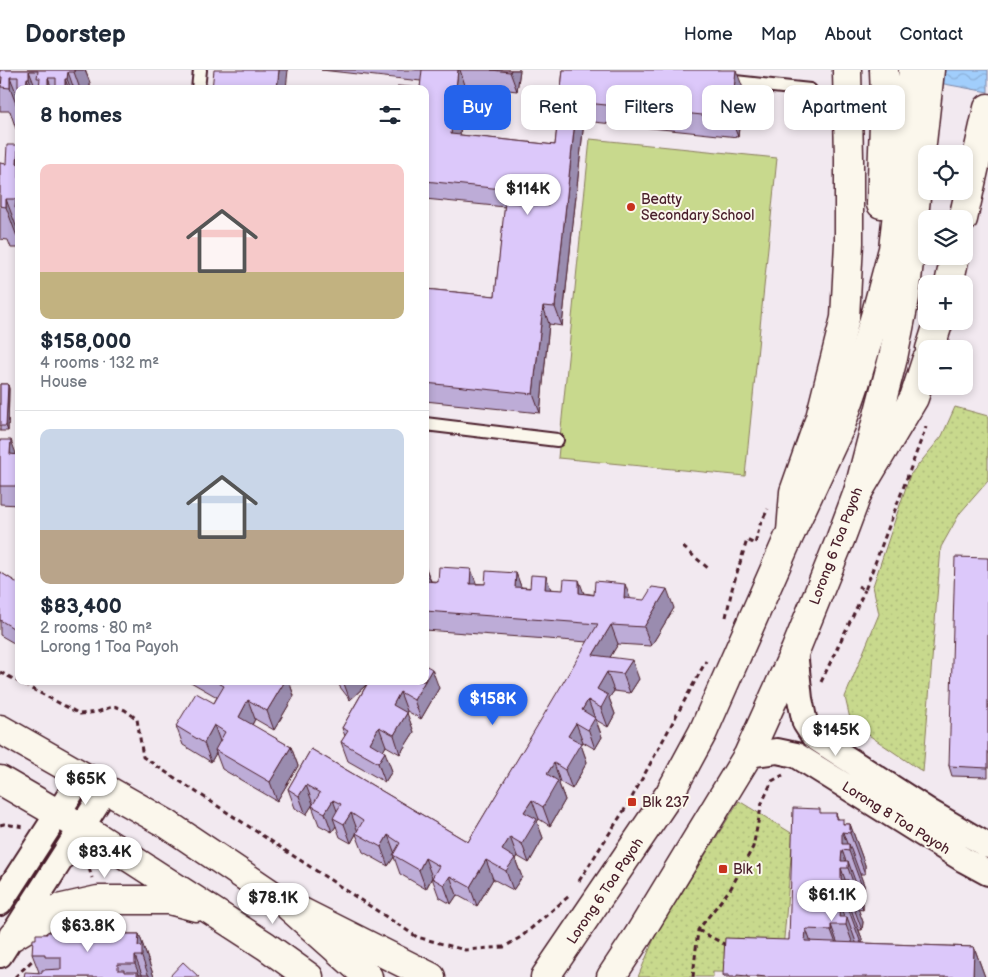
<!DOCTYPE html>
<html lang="en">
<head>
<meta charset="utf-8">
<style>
  body { margin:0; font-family:"Balsamiq Sans",sans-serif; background:#f2f2f3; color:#1f2937; height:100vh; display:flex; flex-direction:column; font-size:19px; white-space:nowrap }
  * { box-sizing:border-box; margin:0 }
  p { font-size:16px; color:#747a83 }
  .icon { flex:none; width:28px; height:28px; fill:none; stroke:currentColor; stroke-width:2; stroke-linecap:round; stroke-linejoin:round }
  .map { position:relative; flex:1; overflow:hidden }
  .sheet { position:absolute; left:15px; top:15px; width:414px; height:600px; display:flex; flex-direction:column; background:#fff; border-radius:10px; box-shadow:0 2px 8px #0003 }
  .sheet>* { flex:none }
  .guide { position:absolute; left:444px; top:15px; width:469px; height:45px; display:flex; gap:10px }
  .tools { position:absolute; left:918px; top:75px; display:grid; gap:10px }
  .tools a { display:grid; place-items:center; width:55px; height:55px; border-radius:10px; background:#fff; box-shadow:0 2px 8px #0003; font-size:25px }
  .price { position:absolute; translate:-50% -42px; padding:0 11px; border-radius:18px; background:#fff; color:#222; font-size:16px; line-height:32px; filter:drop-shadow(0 1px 2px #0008) }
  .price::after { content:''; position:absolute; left:50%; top:30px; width:15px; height:11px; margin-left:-8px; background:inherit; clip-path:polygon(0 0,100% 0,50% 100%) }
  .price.selected { background:#2563eb; color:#fff }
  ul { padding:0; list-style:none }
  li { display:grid; align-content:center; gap:10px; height:265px; padding:0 25px }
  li+li { border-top:1px solid #e0e1e3 }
  li span { display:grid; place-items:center; height:155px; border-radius:10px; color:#555 }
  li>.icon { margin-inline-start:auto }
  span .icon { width:90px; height:90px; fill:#fffc; stroke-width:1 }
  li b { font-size:21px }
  h2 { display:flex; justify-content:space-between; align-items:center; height:60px; padding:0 25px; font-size:21px }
  .chip { padding:0 18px; border-radius:10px; background:#fff; box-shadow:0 2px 8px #0003; font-size:18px; line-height:45px }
  .chip.selected { background:#2563eb; color:#fff }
  header { display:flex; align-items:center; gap:30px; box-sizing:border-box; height:70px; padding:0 25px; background:#fff; border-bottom:1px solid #e0e1e3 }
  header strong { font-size:24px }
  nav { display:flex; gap:28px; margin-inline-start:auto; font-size:18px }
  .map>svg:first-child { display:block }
  .park { fill:url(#park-dots); stroke:#897c5c }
  .pitch { fill:#c8d98d; stroke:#897c5c }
  .water { fill:url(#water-waves); stroke:#7e88a8 }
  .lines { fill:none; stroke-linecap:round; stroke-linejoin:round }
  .lane-casing { stroke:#4a1f2b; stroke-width:16 }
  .street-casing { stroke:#4a1f2b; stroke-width:28 }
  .secondary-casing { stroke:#4a1f2b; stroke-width:31 }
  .primary-casing { stroke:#4a1f2b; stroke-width:31 }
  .highway-casing { stroke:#4a1f2b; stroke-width:31 }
  .path { stroke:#4a1f2b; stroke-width:3; stroke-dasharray:5 4; stroke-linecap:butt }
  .lane { stroke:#fbf7ec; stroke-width:12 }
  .street { stroke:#fbf7ec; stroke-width:24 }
  .secondary { stroke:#fbf7ec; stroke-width:28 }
  .primary { stroke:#fbf7ec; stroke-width:28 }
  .highway { stroke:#fbf7ec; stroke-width:28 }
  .wall { fill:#bdacd7; stroke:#4a1f2b }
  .shaded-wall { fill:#9a8caf; stroke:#4a1f2b }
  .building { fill:#dcc8fa; stroke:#4a1f2b }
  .poi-dot { fill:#c8321e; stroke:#fbf7ec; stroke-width:2 }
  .labels { text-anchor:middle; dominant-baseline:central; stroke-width:4; stroke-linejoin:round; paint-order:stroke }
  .poi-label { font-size:14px; fill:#4a1f2b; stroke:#fbf7ec; text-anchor:start }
  .street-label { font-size:14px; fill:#4a1f2b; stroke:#fbf7ec }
</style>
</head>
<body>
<header>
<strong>Doorstep</strong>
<nav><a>Home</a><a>Map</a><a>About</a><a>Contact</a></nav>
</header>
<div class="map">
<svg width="988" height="907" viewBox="0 0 988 907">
  <defs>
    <pattern id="park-dots" width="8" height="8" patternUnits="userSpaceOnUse" patternTransform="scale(1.25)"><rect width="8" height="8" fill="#c8d98d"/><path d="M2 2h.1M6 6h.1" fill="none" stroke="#adba7a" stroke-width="1.8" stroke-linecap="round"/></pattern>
    <pattern id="water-waves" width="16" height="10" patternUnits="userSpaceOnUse" patternTransform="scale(1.25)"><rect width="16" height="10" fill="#a1cefc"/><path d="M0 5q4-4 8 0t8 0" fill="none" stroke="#8cb0d8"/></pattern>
  </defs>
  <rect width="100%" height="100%" fill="#f2e9f0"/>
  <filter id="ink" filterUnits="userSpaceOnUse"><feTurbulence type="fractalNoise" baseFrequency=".02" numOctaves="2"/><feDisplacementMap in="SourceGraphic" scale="10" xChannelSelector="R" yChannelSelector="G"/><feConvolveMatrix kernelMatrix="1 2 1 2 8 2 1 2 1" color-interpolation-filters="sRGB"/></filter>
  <g filter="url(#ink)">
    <path class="park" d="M955,337L988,346V411L960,443L941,477L923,702L851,653L845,627L879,544L873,516L910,405L942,366Z
      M739,731L793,764L781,903L713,902V907H638L656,864Z"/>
    <path class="pitch" d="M590,69L777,88L745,406L558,388Z"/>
    <path class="water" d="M868,0H988V22Z"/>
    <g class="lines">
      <defs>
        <path id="lane" d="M726,11L810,20
          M198,19L200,0
          M425,354L557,370"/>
        <path id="street" d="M795,581L800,629L805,653L814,667L930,742L988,776
          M748,685L777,681L796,685L964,790L988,803
          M0,833L82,706
          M0,885L106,719"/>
        <path id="secondary" d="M0,659L167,754L286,834L368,907
          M0,710L93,764L266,876L309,907
          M13,866L58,839L98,830H169L196,837"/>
        <path id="primary" d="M286,834L431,907
          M545,907L670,723L703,662L791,462L794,422L820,348L845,248L849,173V88L847,0
          M611,907L638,866L748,685L795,581L840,470L858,422L893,288L905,228L930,0"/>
        <path id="highway" d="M881,134L885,27L884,0
          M963,149L988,38
          M949,214L955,186
          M930,279L939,251
          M858,422L914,328L926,291
          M791,462L841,355L855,314L876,243L893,179L913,0"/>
      </defs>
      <use href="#lane" class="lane-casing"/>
      <use href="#street" class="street-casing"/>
      <use href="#secondary" class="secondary-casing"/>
      <use href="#primary" class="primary-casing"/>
      <use href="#highway" class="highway-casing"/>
      <path class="path" d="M964,242L966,230
        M683,477L709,499
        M858,516L865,520L926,357
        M726,547L732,519L747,470L755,474L760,455L768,439
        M0,602L80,644L97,642L114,636L125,640L137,649L143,687L417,867L465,880L504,877L521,867L569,826
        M821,612L865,520
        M0,755L4,754L24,757
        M82,793L89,798L92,808
        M579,811L630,731L706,591
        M698,860L728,876
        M15,907L37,886
        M693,907L698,860L731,818L753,777L762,733L772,711L783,705"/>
      <use href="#lane" class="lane"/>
      <use href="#street" class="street"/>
      <use href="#secondary" class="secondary"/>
      <use href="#primary" class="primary"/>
      <use href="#highway" class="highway"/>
    </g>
    <path class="wall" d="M0,0H85L90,13V19H19V59H16L10,41H0Z
      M321,0H520L517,21L465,15L460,65L555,75L563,0L743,18L738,67L584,51L562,256L549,254L540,343L425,331V219L495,226L505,137L425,129V19L420,18L421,11Z
      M18,75L19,78V178H11L8,170L0,169V93L6,94Z
      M0,314H8L9,319L8,361H0Z
      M0,370L16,385H19V435L0,434Z
      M988,488V707L952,706L949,696Z
      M425,496L431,511L485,514L516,503L521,517L551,519L630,529L674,538L651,576L618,574L610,587L639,609L630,623L614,621L609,628L615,644L608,657L596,650L602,667L595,679L583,672L581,675L587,692L572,719L560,712L559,714L565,730L550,756L539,749L537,752L543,768L529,793L517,786L515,789L522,807L513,820L493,809L477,836L457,825L451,834L439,827L432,808L426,819L400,804L394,787L388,796L363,782L356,764L351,773L340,767L336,756L332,762L319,755L312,736L313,734L306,745L295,738L288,719L311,679L468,772L588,572L425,560Z
      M0,502L19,514V576L0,565Z
      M189,611H289L294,626L274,660L255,649L252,655L291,677L298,696L277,731L222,699L216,683L211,692L183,675L176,656L214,633L217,627Z
      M338,611H425L439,618L421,649L407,641L406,642L414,662L400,684L386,676L383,681L392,701L385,712L348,691L341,672L345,666L342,658L367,614L350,630L340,617Z
      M821,743L838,749L844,754H850L865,795V804H860L864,815V822H859L863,833V840L858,839L863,852L862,860H859L862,869V873L974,877L985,907H724L723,905L789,870Z
      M79,858L82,866H97L128,864H139L154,907H24L39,902L32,884L36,869L47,864Z"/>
    <path class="shaded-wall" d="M74,0H85L90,13V19H80L74,2Z
      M279,0H288L286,19H277Z
      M458,0H460L465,15L458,83L451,64Z
      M511,0H520L517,21L510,2Z
      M736,0L743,18L738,67L731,48Z
      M29,1L36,19H33L29,8Z
      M68,2L74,19H71L67,9Z
      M10,7L19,30V42L10,18Z
      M27,8L31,19H27L26,17Z
      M48,8L52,19H48Z
      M65,9L69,19H65Z
      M577,32L584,51L562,256L555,237Z
      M18,75L19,78V98L17,94Z
      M6,129L19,164V172L6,137Z
      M543,236L549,254L540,343L533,324Z
      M8,314L9,319L8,361L6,356Z
      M11,370L18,389L10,384Z
      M425,496L432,515L425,513Z
      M471,499L478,518L470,514Z
      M516,503L523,522L515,517Z
      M546,506L553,525L545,519Z
      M579,510L586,529L579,523Z
      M625,514L632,533L624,528Z
      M667,519L674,538L651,576L644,557Z
      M611,555L618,574L600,604L593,585Z
      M632,590L639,609L630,623L623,604Z
      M432,599L439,618L421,649L414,630Z
      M607,602L614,621L609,628L615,644L608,657L601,638L597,619Z
      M285,611H289L294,626L274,660L267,641Z
      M343,611H366L367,614L350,630Z
      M400,622L407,641L400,654L393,635Z
      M248,630L255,649L246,666L239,647Z
      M588,630L602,667L595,679L582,640Z
      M407,643L414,662L400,684L394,665Z
      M576,653L583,672L581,675L587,692L572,719L565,700L568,666Z
      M214,655L221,674L215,680L216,683L211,692L204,673Z
      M379,657L386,676L377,692L370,673Z
      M291,677L298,696L277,731L270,712Z
      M385,682L392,701L385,712L378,693Z
      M554,693L560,712L559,714L565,730L550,756L543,737L547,704Z
      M306,715L313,734L306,745L299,726Z
      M333,730L340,749L333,748L336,756L332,762L325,743Z
      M532,730L539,749L537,752L543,768L529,793L522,774L524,742Z
      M351,743L358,762L356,763V764L351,773L344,754Z
      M836,743L849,779V774L864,815V822L849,781L842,774L836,749Z
      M850,754L865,795V804L850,763Z
      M388,765L395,784L393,785L394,787L388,796L381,777Z
      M510,767L517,786L515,789L522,807L513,820L506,801L502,780Z
      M842,780L848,797V791L863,833V840L848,798L841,791Z
      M425,788L432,807L426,819L419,800Z
      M486,790L493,809L477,836L470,817Z
      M841,798L847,815L848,810L863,852L862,860L847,819L841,810Z
      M450,806L457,825L451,834L444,815Z
      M840,819L846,835L840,827Z
      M847,828L862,869V876L847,835Z
      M840,835L846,852L847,847L862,889L861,896L846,855L839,847Z
      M831,855L846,896V901L831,860Z
      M806,859L821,900L805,871Z
      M126,860L135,886L143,907H140L135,894L126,864Z
      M139,864L154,907H149L138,876Z
      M974,877L985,907H973Z"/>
    <path class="building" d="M0,0H74V2H68L67,9H65V18H56V8H48V19L39,18L40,8H37L38,1H29V8H27L26,17H18V7H10V18L1,17L2,7H0Z
      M214,0H279L277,19H212Z
      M422,0H458L451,64L555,75L563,0H736L731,48L577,32L555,237L543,236L533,324L425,313V219L495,226L505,132L548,136L550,124L425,111V19H398V16L420,18Z
      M491,0H511L510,2Z
      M7,75H18L17,94H19V138H15L16,129H6V137L0,136V93L6,94Z
      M0,314H8L6,356H0Z
      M0,370H11L10,384L19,385V416H0Z
      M955,487L988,488V698L949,696Z
      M439,497L471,499L470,514H485L486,501L516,503L515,517L530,518L531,505L546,506L545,519L563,520L564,509L579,510V523L594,525L595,511L625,514L624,528L644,530L652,517L667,519L644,557L611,555L593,585L632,590L623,604L607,602L597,619L608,625L601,638L588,630L582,640L595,648L588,660L576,653L568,666L581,673L565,700L554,693L547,704L558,711L543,737L532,730L524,742L537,749L522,774L510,767L502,780L515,788L506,801L486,790L470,817L450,806L444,815L432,808L439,796L425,788L419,800L393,785L400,773L388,765L381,777L356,763L363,751L351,743L344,754L333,748L341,734L333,730L325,743L312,736L320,723L306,715L299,726L288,719L311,679L468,772L598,554L425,541V511L438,512Z
      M0,502L19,514V559L18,561L0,550Z
      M425,595L432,599L425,611Z
      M215,611H285L267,641L248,630L239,647L291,677L270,712L215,680L225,662L214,655L204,673L176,656L196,623L214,633L224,616Z
      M369,611H425L414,630L400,622L393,635L407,643L394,665L379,657L375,664L370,673L385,682L378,693L341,672L348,661L342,658Z
      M793,738L820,739V743H836V749H843V754H850V763L842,762V774H849V781L842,780L841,791H848V798H841V810H848L847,819H840V827L847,828V835H840L839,847H847L846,855H831V860L806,859L805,871L974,877L973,907H766L757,906V907H747V906L737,905V907H729V905H723L725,868L789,870Z
      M60,858H79V866H97V860H126V864H139L138,876H142V886H135V894H118V900H124V902H137V905H149V907H24L25,902L42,903V900L61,899V887H45V884H32L33,869H36V864H47V862H60Z
      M183,892L199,907H169Z"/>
  </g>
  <g class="poi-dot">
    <circle cx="631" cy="137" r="5"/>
    <rect x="627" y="727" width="10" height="10" rx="2.5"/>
    <rect x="718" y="794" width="10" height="10" rx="2.5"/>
  </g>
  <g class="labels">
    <g class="poi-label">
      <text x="641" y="129">Beatty<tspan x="641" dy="16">Secondary School</tspan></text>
      <text x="642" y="732">Blk 237</text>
      <text x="733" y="799">Blk 1</text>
    </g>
    <g class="street-label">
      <text transform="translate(836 476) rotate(-69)">Lorong 6 Toa Payoh</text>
      <text transform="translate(896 748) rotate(32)">Lorong 8 Toa Payoh</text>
      <text transform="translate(605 821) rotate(-56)">Lorong 6 Toa Payoh</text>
    </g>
  </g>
</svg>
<div class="tools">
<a><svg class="icon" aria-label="locate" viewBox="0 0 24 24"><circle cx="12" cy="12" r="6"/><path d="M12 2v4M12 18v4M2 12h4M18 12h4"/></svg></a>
<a><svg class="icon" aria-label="layers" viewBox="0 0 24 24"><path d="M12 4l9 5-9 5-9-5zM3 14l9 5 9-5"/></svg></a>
<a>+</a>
<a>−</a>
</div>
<b class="price" style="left:528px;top:146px">$114K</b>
<b class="price selected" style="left:493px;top:656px">$158K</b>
<b class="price" style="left:836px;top:687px">$145K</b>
<b class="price" style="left:86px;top:736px">$65K</b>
<b class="price" style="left:105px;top:809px">$83.4K</b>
<b class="price" style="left:832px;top:852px">$61.1K</b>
<b class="price" style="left:273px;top:855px">$78.1K</b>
<b class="price" style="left:88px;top:883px">$63.8K</b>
<div class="guide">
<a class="chip selected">Buy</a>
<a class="chip">Rent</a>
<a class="chip">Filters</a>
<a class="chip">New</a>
<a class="chip">Apartment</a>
</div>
<section class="sheet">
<h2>8 homes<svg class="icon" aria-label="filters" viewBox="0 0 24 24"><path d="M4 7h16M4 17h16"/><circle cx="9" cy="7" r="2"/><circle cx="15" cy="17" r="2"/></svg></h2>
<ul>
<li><span style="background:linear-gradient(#f6c9c9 70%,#c2b280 0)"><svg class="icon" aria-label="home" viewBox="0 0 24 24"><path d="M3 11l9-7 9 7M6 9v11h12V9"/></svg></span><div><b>$158,000</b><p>4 rooms · 132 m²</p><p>House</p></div></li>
<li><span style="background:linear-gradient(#c9d6e8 65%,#b9a48a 0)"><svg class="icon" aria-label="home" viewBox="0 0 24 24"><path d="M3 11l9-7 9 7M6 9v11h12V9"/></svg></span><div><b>$83,400</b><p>2 rooms · 80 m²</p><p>Lorong 1 Toa Payoh</p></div></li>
</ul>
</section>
</div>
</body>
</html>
